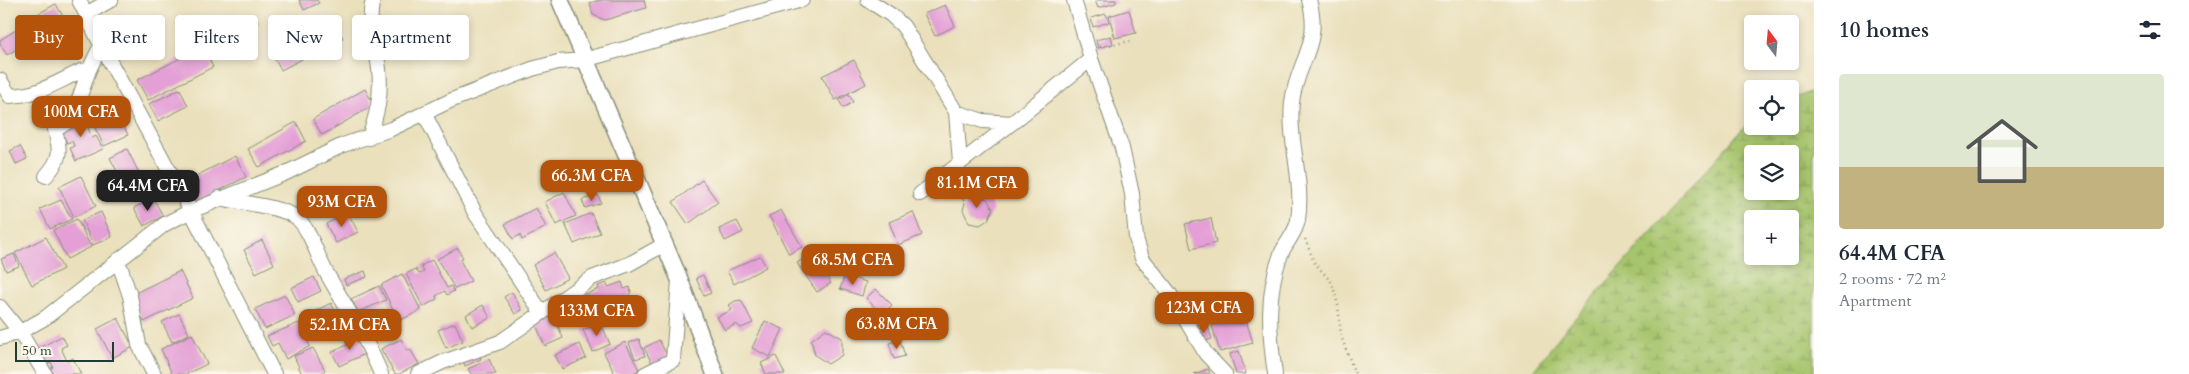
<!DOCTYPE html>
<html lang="en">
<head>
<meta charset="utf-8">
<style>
  body { margin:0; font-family:Cardo,serif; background:#f2f2f3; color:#1f2937; height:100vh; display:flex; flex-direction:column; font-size:19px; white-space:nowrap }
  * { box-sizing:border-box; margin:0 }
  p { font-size:16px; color:#747a83 }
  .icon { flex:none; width:28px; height:28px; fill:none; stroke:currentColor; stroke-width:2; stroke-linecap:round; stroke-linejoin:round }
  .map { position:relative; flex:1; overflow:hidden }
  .drawer { display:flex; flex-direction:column; background:#fff; width:375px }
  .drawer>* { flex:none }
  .hud { position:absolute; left:15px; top:15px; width:475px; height:45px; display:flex; gap:10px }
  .needle { width:32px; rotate:344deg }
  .tools { position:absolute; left:1744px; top:15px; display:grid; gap:10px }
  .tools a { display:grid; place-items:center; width:55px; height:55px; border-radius:5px; background:#fff; box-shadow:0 2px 8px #0003; font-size:25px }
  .scale { position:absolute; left:15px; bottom:12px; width:99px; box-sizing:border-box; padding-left:5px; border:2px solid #1f3d34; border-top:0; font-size:14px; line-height:18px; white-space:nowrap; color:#1f3d34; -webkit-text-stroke:4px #fbf7ec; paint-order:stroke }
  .price { position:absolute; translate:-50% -42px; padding:0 11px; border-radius:10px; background:#b45309; color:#fff; font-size:16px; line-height:32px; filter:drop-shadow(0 1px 2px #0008) }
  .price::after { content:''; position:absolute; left:50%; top:30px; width:15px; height:11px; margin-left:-8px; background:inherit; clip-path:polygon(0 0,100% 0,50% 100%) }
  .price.active { background:#222; color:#fff }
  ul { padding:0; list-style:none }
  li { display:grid; align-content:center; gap:10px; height:265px; padding:0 25px }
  li span { display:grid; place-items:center; height:155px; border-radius:5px; color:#555 }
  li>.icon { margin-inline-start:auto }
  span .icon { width:90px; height:90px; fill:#fffc; stroke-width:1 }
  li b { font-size:21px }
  h2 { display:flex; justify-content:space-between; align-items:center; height:60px; padding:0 25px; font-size:21px }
  .pill { padding:0 18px; border-radius:5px; background:#fff; box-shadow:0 2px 8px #0003; font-size:18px; line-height:45px }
  .pill.active { background:#b45309; color:#fff }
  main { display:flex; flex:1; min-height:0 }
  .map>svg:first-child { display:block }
  .wetland { fill:url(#wetland-marsh); stroke:#628050; fill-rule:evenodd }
  .building { fill:#e4a0d6 }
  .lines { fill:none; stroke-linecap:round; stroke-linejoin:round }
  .minor-casing { stroke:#848e78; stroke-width:16 }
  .tertiary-casing { stroke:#848e78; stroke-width:19 }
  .path { stroke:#848e78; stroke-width:2.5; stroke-dasharray:1 4; stroke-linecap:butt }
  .minor { stroke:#fff; stroke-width:14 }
  .tertiary { stroke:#fff; stroke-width:16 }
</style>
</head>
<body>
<main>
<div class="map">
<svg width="1814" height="374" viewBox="0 0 1814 374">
  <defs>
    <pattern id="wetland-marsh" width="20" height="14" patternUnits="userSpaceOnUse" patternTransform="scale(1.25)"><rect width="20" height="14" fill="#a6c46c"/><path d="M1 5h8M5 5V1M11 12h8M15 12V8" fill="none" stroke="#87a05a"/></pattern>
  </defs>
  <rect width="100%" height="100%" fill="#fbf7ec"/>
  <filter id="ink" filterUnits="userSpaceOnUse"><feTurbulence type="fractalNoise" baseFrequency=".02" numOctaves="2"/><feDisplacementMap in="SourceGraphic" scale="10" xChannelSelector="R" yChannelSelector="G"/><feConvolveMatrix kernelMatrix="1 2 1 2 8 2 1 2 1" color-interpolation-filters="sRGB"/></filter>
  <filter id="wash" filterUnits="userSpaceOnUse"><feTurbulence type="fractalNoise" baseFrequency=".0096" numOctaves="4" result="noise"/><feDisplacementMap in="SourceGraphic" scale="20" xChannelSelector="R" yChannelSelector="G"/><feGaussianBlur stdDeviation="1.12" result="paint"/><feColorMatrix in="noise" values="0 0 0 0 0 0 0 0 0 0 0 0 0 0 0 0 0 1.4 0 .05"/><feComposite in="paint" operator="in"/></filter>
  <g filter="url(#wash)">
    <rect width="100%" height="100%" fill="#eae0bc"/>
    <path class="wetland" d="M1814,90V374H1531L1563,332L1752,118V126H1790V101ZM1752,154H1790V191H1752ZM1752,219H1790V256H1752Z"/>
    <g id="blocks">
      <path class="building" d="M299,0H317L319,3L304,10Z
        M600,0H644L646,8L605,20L593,15L590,3Z
        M1095,0H1116V3L1098,8Z
        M56,4L69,27L45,40L32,17Z
        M945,5L955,26L935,36L924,14Z
        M1129,10L1136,33L1115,38L1109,16Z
        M1106,14L1109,22L1093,27L1091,18Z
        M254,17L258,23L245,30L242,23Z
        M334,21L343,38L281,70L272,54Z
        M241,29L248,43L216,60L209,46Z
        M16,30L25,44L7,55L0,44V40Z
        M72,35L77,47L63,52L59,40Z
        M1111,36L1113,44L1098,48L1096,40Z
        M203,47L213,67L148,100L137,80Z
        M854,60L866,84L835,100L822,76Z
        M180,89L188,106L158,121L149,104Z
        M365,89L374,105L322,135L313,119Z
        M849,94L853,102L843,108L839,100Z
        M110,98L116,111L108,115L112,125L121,121L128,135L104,146L89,116L96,113L92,106Z
        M85,112L92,126L88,128L92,138L96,136L103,149L76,161L70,148L74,146L72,141L67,143L60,129Z
        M296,122L306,141L259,167L248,149Z
        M20,146L27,159L16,164L10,151Z
        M127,149L143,181L127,190L110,158Z
        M235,156L246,177L196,202L186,181Z
        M81,176L96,206L74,217L59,187Z
        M702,180L718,202L688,224L673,202Z
        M976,190L978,196L987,199L993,209L988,220L980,225L969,223L963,210L965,203L962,198Z
        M564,192L576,216L556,225L545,202Z
        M598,195L601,203L585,208L582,200Z
        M153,198L163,216L144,226L134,208Z
        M61,200L72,219L50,229L40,209Z
        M536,208L546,227L522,240L520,235L513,239L505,224Z
        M781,210L802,247L789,254L769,216Z
        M101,212L112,237L93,245L82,220Z
        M913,212L922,235L898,245L889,222Z
        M348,213L358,232L336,243L326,224Z
        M591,213L600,233L574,244L565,224Z
        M1211,218L1216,243L1191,249L1185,224Z
        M77,219L91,247L67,259L53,230Z
        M737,221L743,232L725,241L719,229Z
        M46,237L63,269L32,285L15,253Z
        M262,240L274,264L256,273L244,250Z
        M458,248L463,258L460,260L471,281L455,289L437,259Z
        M554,253L568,278L546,290L533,265Z
        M14,254L19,266L6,271L1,259Z
        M811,254L831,283L817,292L797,263Z
        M760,256L766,267L734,284L727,271Z
        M432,260L447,288L451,286L454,291L447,295L445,291L436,296L437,299L423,307L406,274L416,269L419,274L424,272L421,266Z
        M180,271L193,298L144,322L131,295Z
        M365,271L367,277L346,285L344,279Z
        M402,274L421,310L401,320L398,314L396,316L381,285Z
        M703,275L711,293L704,296L696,278Z
        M845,275L866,282L862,296L840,289Z
        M314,277L321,291L298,302L291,288Z
        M622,282L624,289L630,287L631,292L627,298L605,304L609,317L592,324L581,296L599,289L598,286L607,283L608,287Z
        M379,286L386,300L358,312L351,299Z
        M876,289L892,305L882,315L866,298Z
        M512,292L522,310L515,314L504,297Z
        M285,295L295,315L265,329L255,309Z
        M741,300L753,323L741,328L736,324L725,330L717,317L732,310L729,305L735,301Z
        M331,303L341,322L316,334L307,315Z
        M483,305L490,318L472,327L466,315Z
        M552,312L563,338L545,346L534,320Z
        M896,313L904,328L891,335L883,320Z
        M179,314L189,334L172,342L162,322Z
        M1245,317L1253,343L1220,352L1212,326Z
        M118,318L133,347L112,358L97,329Z
        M765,321L783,329L770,357L752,348Z
        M299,323L310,346L286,359L278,343L272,346L267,336Z
        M455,323L463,341L446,348L438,330Z
        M601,323L610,344L593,352L583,330Z
        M1208,326L1212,339L1200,343L1196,330Z
        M826,329L842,338V355L828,364L815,355L811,340Z
        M192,334L207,364L186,374H172L161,349Z
        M62,336L67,345L61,348L67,361L73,358L81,374H50L48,370L53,367L51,362L45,365L37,349Z
        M359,336L367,353L339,366L332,352L347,345L346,342Z
        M401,339L407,351L410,349L419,364L399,374H395L381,349Z
        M639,339L645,356L635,359L629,343Z
        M659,340L668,357L653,365L644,348Z
        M900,340L905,356L894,359L889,343Z
        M625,342L639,370L632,374H615L604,353Z
        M580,344L586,358L562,369L555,355Z
        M313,348L325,370L320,374H302L294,356Z
        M477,351L481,359L465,366L462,358Z
        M1239,351L1246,374H1236L1230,354Z
        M776,356L785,374H766L761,363Z
        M489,359L496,374H471L468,369Z
        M1208,369L1210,374H1194Z"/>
    </g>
  </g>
  <g filter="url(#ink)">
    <use href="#blocks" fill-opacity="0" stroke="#848e78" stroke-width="1"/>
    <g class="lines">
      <defs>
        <path id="minor" d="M868,0L891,15L903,26L956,112L960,163
          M86,14L111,0
          M101,45L191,211L274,374
          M1091,59L1122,148L1132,194L1136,238L1142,258L1170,294L1206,354L1225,374
          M0,80L10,96C39,95 55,83 81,71L89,70
          M956,112L983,121L1012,123
          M424,113L475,213L542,313
          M369,138C377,113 382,96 379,69C377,48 366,22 373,0
          M46,176C61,159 61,151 55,130L72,119L89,70L101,45L79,0
          M920,194L1012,123L1091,59L1074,0
          M219,198C239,203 282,206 297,218C311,231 317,256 326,272C345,306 366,337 381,374
          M118,260L130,296L139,345L154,374
          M0,307L20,332L45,374
          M0,338L20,332L45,318L165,224L191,211L286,173L343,145L391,129L452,100L532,69L558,62L584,60L802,0
          M418,374L443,362L500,342L592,278L629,264L665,244
          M645,374L673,360L679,280
          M1275,374C1269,333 1266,293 1281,254C1286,242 1296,233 1298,220C1304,180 1288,141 1292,102C1297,61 1322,45 1309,0"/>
        <path id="tertiary" d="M560,0L679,278L715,374"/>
      </defs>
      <use href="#minor" class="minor-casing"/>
      <use href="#tertiary" class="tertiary-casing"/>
      <path class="path" d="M1100,47L1131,41
        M1305,239L1314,262L1332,283L1338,305L1341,336L1355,374"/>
      <use href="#minor" class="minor"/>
      <use href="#tertiary" class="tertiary"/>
    </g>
  </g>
</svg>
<div class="tools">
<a><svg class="needle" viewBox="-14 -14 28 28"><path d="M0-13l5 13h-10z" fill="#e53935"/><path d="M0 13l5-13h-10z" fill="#747a83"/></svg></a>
<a><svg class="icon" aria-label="locate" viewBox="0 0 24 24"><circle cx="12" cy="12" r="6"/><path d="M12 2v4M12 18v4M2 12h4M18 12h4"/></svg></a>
<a><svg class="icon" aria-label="layers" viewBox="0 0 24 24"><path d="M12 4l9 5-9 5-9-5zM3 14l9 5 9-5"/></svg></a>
<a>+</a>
</div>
<div class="scale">50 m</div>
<b class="price" style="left:81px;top:138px">100M CFA</b>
<b class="price" style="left:592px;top:202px">66.3M CFA</b>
<b class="price" style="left:977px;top:209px">81.1M CFA</b>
<b class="price active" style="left:148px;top:212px">64.4M CFA</b>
<b class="price" style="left:342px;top:228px">93M CFA</b>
<b class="price" style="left:853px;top:286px">68.5M CFA</b>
<b class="price" style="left:1204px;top:334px">123M CFA</b>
<b class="price" style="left:597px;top:337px">133M CFA</b>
<b class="price" style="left:897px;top:350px">63.8M CFA</b>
<b class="price" style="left:350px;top:351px">52.1M CFA</b>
<div class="hud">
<a class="pill active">Buy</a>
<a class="pill">Rent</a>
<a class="pill">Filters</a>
<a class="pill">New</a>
<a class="pill">Apartment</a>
</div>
</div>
<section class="drawer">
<h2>10 homes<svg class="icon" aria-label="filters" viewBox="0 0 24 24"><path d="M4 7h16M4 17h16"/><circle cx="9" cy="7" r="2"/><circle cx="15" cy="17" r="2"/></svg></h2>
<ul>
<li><span style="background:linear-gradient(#dfe7d0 60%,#c2b280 0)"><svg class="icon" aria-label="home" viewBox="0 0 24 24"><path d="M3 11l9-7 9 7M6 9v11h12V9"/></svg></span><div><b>64.4M CFA</b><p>2 rooms · 72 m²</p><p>Apartment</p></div></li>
</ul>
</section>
</main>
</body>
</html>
